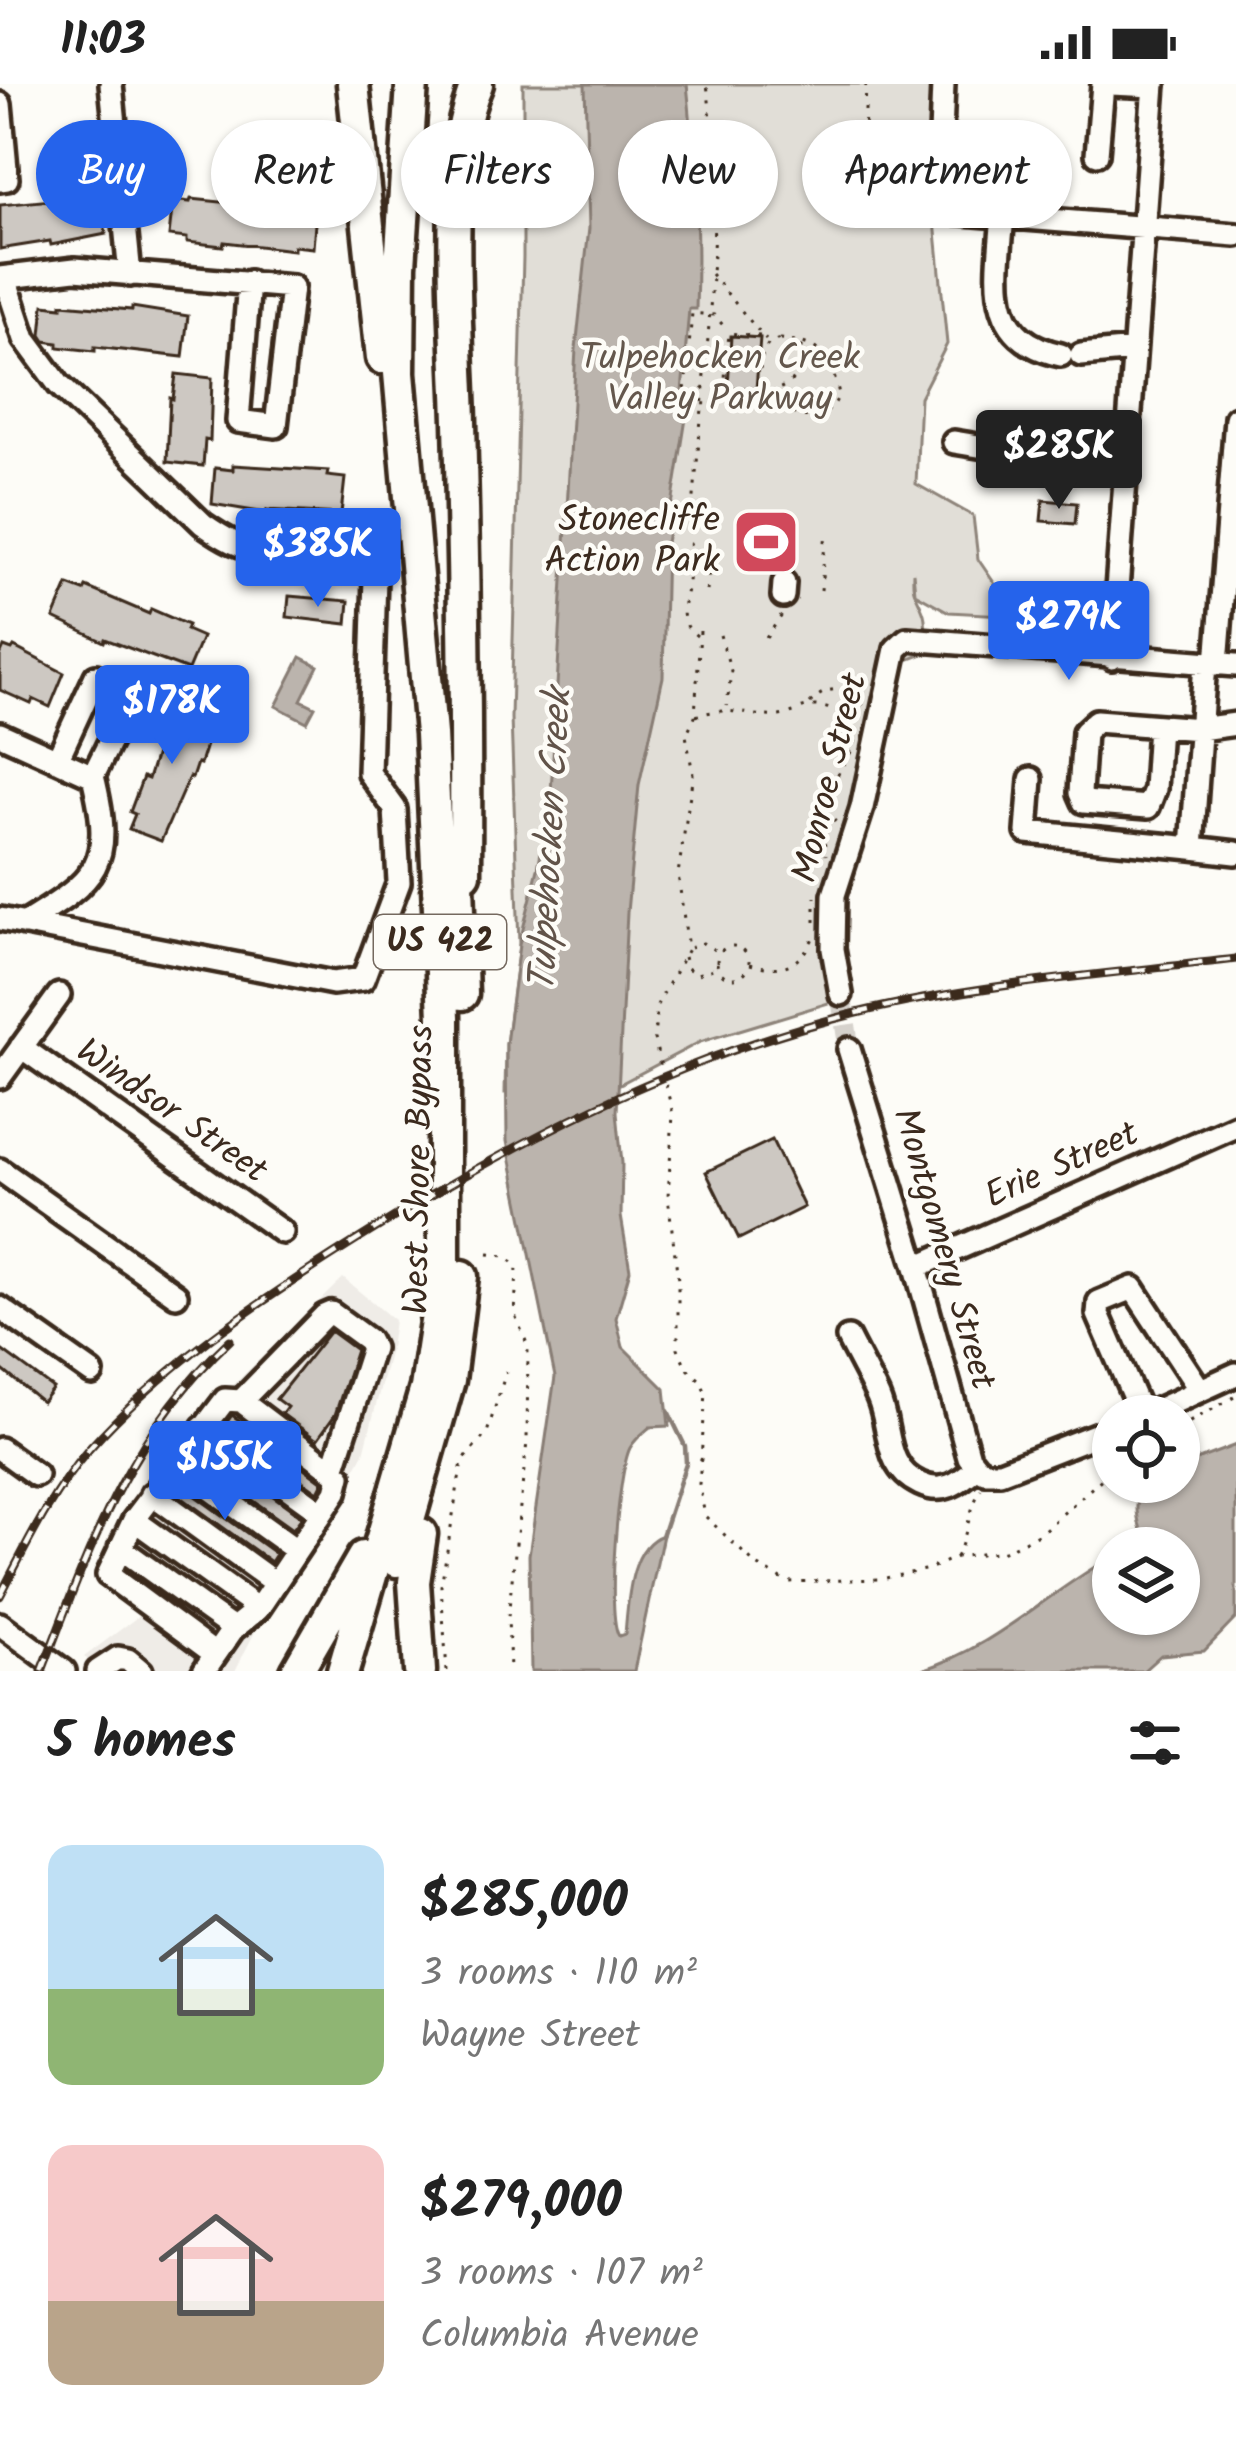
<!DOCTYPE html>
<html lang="en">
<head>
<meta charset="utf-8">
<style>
  body { margin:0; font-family:Kalam,sans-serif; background:#f6f6f6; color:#222; height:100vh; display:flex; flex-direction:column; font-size:45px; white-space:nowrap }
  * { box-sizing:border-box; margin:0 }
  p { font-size:39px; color:#767676 }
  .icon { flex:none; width:66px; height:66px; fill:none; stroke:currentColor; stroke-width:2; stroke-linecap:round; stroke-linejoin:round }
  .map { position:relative; height:1587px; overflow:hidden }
  .details { display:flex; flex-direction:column; background:#fff; flex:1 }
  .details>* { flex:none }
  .hud { position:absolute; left:36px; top:36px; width:1164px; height:108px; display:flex; gap:24px }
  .fabs { position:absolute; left:1092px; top:1311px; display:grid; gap:24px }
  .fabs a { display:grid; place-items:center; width:108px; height:108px; border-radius:50%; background:#fff; box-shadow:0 3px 9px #0004; font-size:60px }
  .price { position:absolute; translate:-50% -102px; padding:0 27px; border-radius:12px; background:#2563eb; color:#fff; font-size:39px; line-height:78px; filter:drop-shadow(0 3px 6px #0008) }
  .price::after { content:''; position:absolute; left:50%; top:72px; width:36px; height:27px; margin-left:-18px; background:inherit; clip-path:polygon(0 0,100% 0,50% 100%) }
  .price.active { background:#222; color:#fff }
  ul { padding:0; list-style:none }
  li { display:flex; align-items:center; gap:36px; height:300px; padding:0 48px }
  li span { display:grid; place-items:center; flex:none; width:336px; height:240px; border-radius:24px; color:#555 }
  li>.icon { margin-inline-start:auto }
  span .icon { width:144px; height:144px; fill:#fffc; stroke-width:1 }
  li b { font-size:51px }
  h2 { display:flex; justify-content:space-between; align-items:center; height:144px; padding:0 48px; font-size:51px }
  .pill { padding:0 42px; border-radius:54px; background:#fff; box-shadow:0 3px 9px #0004; font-size:42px; line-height:108px }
  .pill.active { background:#2563eb; color:#fff }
  .status { display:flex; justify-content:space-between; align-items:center; height:84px; padding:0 60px; background:#fff; direction:ltr }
  .status svg { height:33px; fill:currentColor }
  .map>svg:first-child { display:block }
  .built { fill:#efece7 }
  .green { fill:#e1ded7; stroke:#8e847a; stroke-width:3 }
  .water { fill:#bbb4ad; stroke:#887d74; stroke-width:3 }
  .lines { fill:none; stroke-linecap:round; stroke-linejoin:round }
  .stream { stroke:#887d74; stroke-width:4.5 }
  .building { fill:#cdc8c2; stroke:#3b2a1e; stroke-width:3 }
  .minor-tunnel { stroke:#d6d2cc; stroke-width:21; stroke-dasharray:21 10; stroke-linecap:butt }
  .minor-casing { stroke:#3b2a1e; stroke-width:30 }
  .highway-casing { stroke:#3b2a1e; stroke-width:39 }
  .path { stroke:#3b2a1e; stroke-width:3; stroke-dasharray:3 9; stroke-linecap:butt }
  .minor { stroke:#fdfcf7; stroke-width:21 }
  .highway { stroke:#fdfcf7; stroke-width:30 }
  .rail-casing { stroke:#3b2a1e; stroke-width:9 }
  .rail { stroke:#fdfcf7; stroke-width:4.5; stroke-dasharray:14; stroke-linecap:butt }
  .labels { text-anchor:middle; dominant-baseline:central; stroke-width:9; stroke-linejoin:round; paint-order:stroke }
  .shield { fill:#fdfcf7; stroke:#75695f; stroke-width:3 }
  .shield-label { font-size:33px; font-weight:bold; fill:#3b2a1e }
  .park-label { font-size:36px; fill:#64574c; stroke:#fdfcf7 }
  .poi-label { font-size:36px; fill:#3b2a1e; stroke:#fdfcf7; text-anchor:end }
  .street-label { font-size:36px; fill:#3b2a1e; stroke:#fdfcf7 }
  .water-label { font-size:39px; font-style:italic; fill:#615349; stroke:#fdfcf7 }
</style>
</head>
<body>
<div class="status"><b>11:03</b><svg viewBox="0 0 49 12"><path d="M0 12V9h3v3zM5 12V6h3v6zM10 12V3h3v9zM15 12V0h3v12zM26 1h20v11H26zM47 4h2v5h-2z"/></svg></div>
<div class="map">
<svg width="1236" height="1587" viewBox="0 0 1236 1587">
  <rect width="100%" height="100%" fill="#fdfcf7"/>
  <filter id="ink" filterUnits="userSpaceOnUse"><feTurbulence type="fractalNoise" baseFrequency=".00833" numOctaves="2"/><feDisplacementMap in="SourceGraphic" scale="24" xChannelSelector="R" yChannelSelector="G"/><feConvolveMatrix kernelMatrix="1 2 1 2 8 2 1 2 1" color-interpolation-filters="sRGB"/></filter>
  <g filter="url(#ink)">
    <path class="built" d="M343,1194L394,1236L390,1265L364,1369L307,1472L259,1540L235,1587H103L84,1573L144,1528L98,1491L103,1473L134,1421L215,1319Z"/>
    <path class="green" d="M523,0H938L934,127L947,260L920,313L916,400L973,432L978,475L999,506L1003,531L949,528L915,509L913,488C912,511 916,508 923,527C928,540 924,557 923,570L884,585L861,699L825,809L832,918L700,958L618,1001L505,1009L506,960L519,861L511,634L523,173Z"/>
    <path class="water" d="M585,0H687C695,76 699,149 696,225H689L681,321L688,322L666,459L663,593L639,701L627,828L617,1028L622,1079L621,1132L630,1186L616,1234L623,1263L665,1305L669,1342L650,1343C643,1349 635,1355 630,1364C618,1387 606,1533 619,1552L625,1550C628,1519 629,1462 663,1451L634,1587H531L529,1471L555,1293L507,1057L506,960L519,861L538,785L551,709L576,265L589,144Z
      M301,573L318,582L301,616L315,623L307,638L276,622Z
      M1236,1361V1534L1204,1567L1161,1571L1143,1587H919C993,1565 1047,1509 1113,1472V1530H1179V1464H1127L1141,1446C1134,1422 1134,1413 1155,1398H1179L1180,1382Z"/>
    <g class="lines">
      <path class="stream" d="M662,1452L686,1379L685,1362L668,1327"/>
    </g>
    <path class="building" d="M82,113L83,116L100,113L106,150L51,161L50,157L0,165V121Z
      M191,115L260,122L261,118L316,127L313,164L294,162V166L224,158L223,162L187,158V154L169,152L173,116L190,118Z
      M62,220L132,226V223L188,232L183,273L95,263V267L58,263V259L45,257L41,251L44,221L62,223Z
      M731,252L760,254L756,305L728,303Z
      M176,290L212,294L210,357L205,356L203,382L167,378L170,314L173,315Z
      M233,381L328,387L327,392L345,394L341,430L267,426L266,429L212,420L215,384L233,386Z
      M1043,416L1077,419L1075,440L1041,437Z
      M68,501L84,507L86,503L149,530L151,525L188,541L186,546L202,553L188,586L105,555L104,558L54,534Z
      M289,512L349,517L347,540L287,533Z
      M4,563L12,566L14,563L64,589L50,623L33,615L31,620L0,606V572Z
      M182,612L217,625L200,680L197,679L192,694L189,693L161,757L129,745L135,730L130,728L143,693L148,695L170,626L175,628Z
      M772,1056L804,1123L739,1155L706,1088Z
      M330,1247L356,1266L335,1331L317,1356L282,1330L287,1323L276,1315Z
      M0,1265L53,1304L42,1318L0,1284Z
      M232,1331L323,1398L318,1408L225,1341Z
      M207,1364L302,1433L293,1445L198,1377Z
      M180,1401L276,1470L271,1478L174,1408Z"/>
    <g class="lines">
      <path class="minor-tunnel" d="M841,910L849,965"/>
      <defs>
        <path id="minor" d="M111,0L130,191
          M943,0L938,127L1236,151
          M1111,0L1154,2
          M0,20L7,95L0,96
          M1097,70L1103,0
          M1003,132C998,193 984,255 1061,271
          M0,194L75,185L292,203L276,342L238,337L249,198
          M1081,271L1134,266
          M954,358L1125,386
          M783,512L784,499
          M1112,574L1154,0
          M1217,580L1236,334
          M1159,642L1155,705L1148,723L1084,718L1080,709L1084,648L1096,637L1200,645L1236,640
          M0,650L93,692C115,781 98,795 24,840
          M57,676L96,592L134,609L93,692
          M1031,695L1027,748L1192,764L1205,579
          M1192,764L1236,769
          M0,835L333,899L363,895L399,798L395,725L369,689L375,493L364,472C332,459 300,470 266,467C241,465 223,454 203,440L59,301L25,255L5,194
          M841,910L833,865L834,811L862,724L896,565L907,555L1236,581
          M21,963L282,1148
          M849,965L916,1183L969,1373L977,1383
          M0,993L59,911
          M0,1086L176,1211
          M916,1183L1236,1042
          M0,1224L92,1289
          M848,1254C858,1274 869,1293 878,1313C892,1345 883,1383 920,1400C943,1411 959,1399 977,1383
          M241,1317L324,1232L331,1229L368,1256L372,1264L333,1386
          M1142,1332L1098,1230L1099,1218L1133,1204L1200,1306
          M1144,1332L1236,1290
          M203,1343L321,1428
          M0,1365L36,1391
          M175,1379L296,1466
          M977,1383L985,1388H1000L1113,1344
          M152,1410L275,1499
          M134,1436L258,1525
          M120,1464L233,1545
          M0,1540L64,1587
          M98,1587L118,1574L128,1576L141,1587
          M204,1587L233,1545L258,1525L336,1408L340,1392L241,1317L225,1316L134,1436L108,1491L215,1570"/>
        <path id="highway" d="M353,0L382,274
          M457,772L462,910
          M465,790C466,639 464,489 460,338C458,248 441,80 477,0
          M397,1477L449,1296L462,1192
          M297,1587L363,1473
          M343,1587L426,1304L444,1185V933L431,650L399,289L400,182L412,0
          M420,1587L414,1498L421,1450"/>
      </defs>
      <use href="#minor" class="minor-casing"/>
      <use href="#highway" class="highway-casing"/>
      <path class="path" d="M866,0L862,106L868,113L919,115
        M711,190L766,256
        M760,252L729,249L724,305C764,309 803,315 801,261
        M780,255C822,259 830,272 839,310C822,363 732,313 769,259Z
        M724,306L711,320L684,319L692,229L714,231L728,247
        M691,482L704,483V491H710
        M821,506L826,447
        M707,507L708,497
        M700,547L695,632L686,651L693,690L678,790L688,865L657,921L654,955L673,1030L668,1112L678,1196V1264L686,1283L700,1296L706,1309L699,1400L705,1432L755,1480L787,1498L881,1495L929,1485L956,1473L1004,1467L1042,1448L1113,1385
        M720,551L731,587L727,622
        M697,552C675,535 685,521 688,499C696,339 728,157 707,0
        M766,554L782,531
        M810,619C828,600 851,600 865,624
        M696,632C730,620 747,634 779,632C792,631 802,621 815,622C833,623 855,634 855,654C855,666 844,677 839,688C828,714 821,742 826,771
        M826,747L839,731
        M815,838V813
        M717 878a16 16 0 1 1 32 0a16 16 0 1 1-32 0Z
        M690,864L703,859L718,868
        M684,873L687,884L697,890L716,884
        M750,880C781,888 798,884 813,854
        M488,1170L505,1172L517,1181L515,1231L528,1262L527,1358L508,1533L510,1587
        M1179,1344L1236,1312
        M956,1473C968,1451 968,1427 981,1405
        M447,1587L441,1502L462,1378L487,1349L506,1288"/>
      <use href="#minor" class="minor"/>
      <use href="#highway" class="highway"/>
      <defs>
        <path id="rail" d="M0,1512C26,1462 52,1408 89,1365C163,1282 253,1222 346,1163C504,1063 674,973 857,929C981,899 1110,890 1236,875
          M42,1587C90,1462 129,1350 230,1256"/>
      </defs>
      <use href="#rail" class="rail-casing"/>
      <use href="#rail" class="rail"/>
    </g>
  </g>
  <defs>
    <symbol id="stadium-square" viewBox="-11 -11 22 22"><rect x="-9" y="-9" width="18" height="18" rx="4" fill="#d1495b" stroke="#fdfcf7"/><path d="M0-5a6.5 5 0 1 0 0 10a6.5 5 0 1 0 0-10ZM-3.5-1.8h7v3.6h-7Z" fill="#fff"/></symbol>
  </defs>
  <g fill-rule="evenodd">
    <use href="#stadium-square" x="728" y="420" width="76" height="76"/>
  </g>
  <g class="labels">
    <rect class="shield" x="374" y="831" width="132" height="54" rx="9"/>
    <g class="shield-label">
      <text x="440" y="858">US 422</text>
    </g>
    <g class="park-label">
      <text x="720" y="275">Tulpehocken Creek<tspan x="720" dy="41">Valley Parkway</tspan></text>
    </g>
    <g class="poi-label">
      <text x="720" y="437">Stonecliffe<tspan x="720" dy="41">Action Park</tspan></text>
    </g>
    <g class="street-label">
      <text transform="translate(831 694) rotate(-76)">Monroe Street</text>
      <text transform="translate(171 1028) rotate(35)">Windsor Street</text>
      <text transform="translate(1062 1082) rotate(-24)">Erie Street</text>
      <text transform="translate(420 1086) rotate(-89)">West Shore Bypass</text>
      <text transform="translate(943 1165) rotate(74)">Montgomery Street</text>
    </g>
    <g class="water-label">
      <text transform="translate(552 756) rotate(-87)">Tulpehocken Creek</text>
    </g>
  </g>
</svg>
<div class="fabs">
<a><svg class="icon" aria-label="locate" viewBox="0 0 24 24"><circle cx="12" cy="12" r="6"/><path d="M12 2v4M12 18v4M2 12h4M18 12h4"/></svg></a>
<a><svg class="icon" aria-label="layers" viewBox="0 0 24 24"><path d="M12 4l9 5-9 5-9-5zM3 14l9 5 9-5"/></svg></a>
</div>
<b class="price active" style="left:1059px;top:428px">$285K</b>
<b class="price" style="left:318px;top:526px">$385K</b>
<b class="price" style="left:1069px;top:599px">$279K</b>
<b class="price" style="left:172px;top:683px">$178K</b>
<b class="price" style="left:225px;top:1439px">$155K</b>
<div class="hud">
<a class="pill active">Buy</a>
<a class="pill">Rent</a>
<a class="pill">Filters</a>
<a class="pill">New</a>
<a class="pill">Apartment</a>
</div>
</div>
<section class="details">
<h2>5 homes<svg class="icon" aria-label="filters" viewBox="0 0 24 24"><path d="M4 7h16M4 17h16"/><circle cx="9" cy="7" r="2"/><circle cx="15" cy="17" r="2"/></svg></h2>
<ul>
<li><span style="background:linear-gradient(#bfe0f5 60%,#8fb573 0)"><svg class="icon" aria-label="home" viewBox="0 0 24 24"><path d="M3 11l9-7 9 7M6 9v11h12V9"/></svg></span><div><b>$285,000</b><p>3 rooms · 110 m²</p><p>Wayne Street</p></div></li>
<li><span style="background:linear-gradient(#f6c9c9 65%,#b9a48a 0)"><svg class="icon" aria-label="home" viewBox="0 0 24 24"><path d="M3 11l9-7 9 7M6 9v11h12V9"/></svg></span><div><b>$279,000</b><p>3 rooms · 107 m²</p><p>Columbia Avenue</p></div></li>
</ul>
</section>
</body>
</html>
